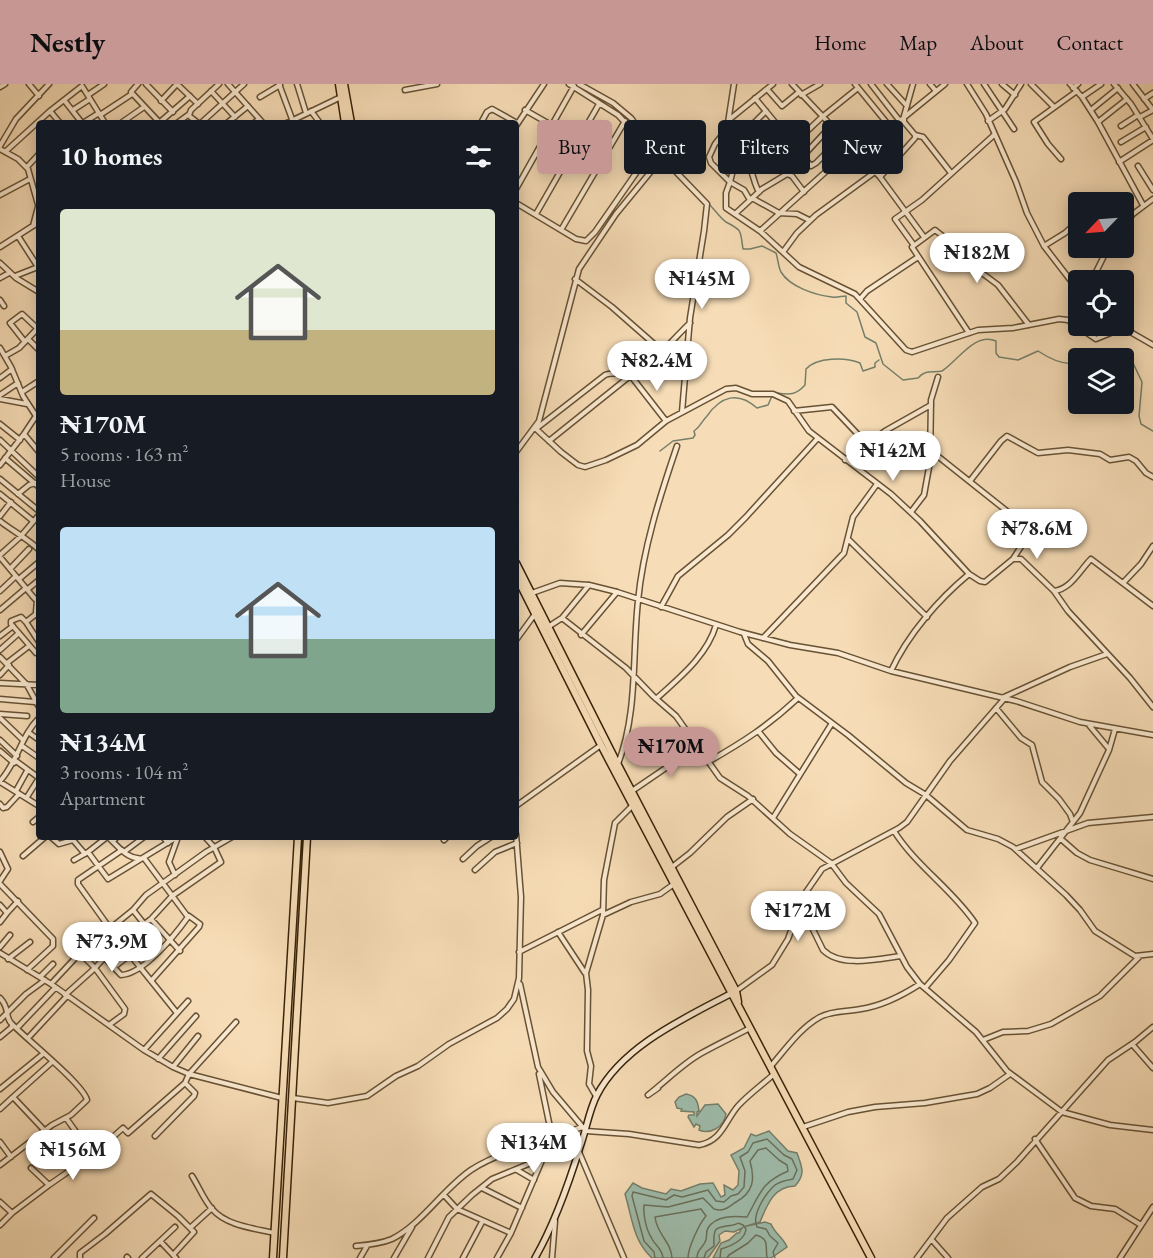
<!DOCTYPE html>
<html lang="en">
<head>
<meta charset="utf-8">
<style>
  body { margin:0; font-family:"EB Garamond",serif; background:#20242c; color:#f1f3f6; height:100vh; display:flex; flex-direction:column; font-size:22px; white-space:nowrap }
  * { box-sizing:border-box; margin:0 }
  p { font-size:20px; color:#9ea1a6 }
  .icon { flex:none; width:33px; height:33px; fill:none; stroke:currentColor; stroke-width:2; stroke-linecap:round; stroke-linejoin:round }
  .map { position:relative; flex:1; overflow:hidden }
  .panel { position:absolute; left:36px; top:36px; width:483px; height:720px; display:flex; flex-direction:column; background:#171b24; border-radius:6px; box-shadow:0 3px 15px #0003 }
  .panel>* { flex:none }
  .banner { position:absolute; left:537px; top:36px; width:525px; height:54px; display:flex; gap:12px }
  .needle { width:39px; rotate:245deg }
  .tools { position:absolute; left:1068px; top:108px; display:grid; gap:12px }
  .tools a { display:grid; place-items:center; width:66px; height:66px; border-radius:6px; background:#171b24; box-shadow:0 3px 15px #0003; font-size:30px }
  .price { position:absolute; translate:-50% -51px; padding:0 14px; border-radius:21px; background:#fff; color:#222; font-size:20px; line-height:39px; filter:drop-shadow(0 2px 3px #0008) }
  .price::after { content:''; position:absolute; left:50%; top:36px; width:18px; height:14px; margin-left:-9px; background:inherit; clip-path:polygon(0 0,100% 0,50% 100%) }
  .price.on { background:#c59692; color:#111 }
  ul { padding:0; list-style:none }
  li { display:grid; align-content:center; gap:12px; height:318px; padding:0 24px }
  li span { display:grid; place-items:center; height:186px; border-radius:6px; color:#555 }
  li>.icon { margin-inline-start:auto }
  span .icon { width:108px; height:108px; fill:#fffc; stroke-width:1 }
  li b { font-size:26px }
  h2 { display:flex; justify-content:space-between; align-items:center; height:72px; padding:0 24px; font-size:26px }
  .pill { padding:0 21px; border-radius:6px; background:#171b24; box-shadow:0 3px 15px #0003; font-size:21px; line-height:54px }
  .pill.on { background:#c59692; color:#111 }
  header { display:flex; align-items:center; gap:36px; box-sizing:border-box; height:84px; padding:0 30px; background:#c59692; color:#111 }
  header strong { font-size:28px }
  nav { display:flex; gap:33px; margin-inline-start:auto; font-size:21px }
  .map>svg:first-child { display:block }
  .water { fill:#9ebcab; stroke:#757f6a; stroke-width:1.5 }
  .lines { fill:none; stroke-linecap:round; stroke-linejoin:round }
  .shore { stroke:#6a705a; stroke-width:1.5 }
  .stream { stroke:#757f6a; stroke-width:1.5 }
  .street-casing { stroke:#675234; stroke-width:7 }
  .secondary-casing { stroke:#372309; stroke-width:8 }
  .primary-casing { stroke:#372309; stroke-width:9 }
  .street { stroke:#fae9d0; stroke-width:4 }
  .secondary { stroke:#fae9d0; stroke-width:5 }
  .primary { stroke:#f7ddb7; stroke-width:6 }
</style>
</head>
<body>
<header>
<strong>Nestly</strong>
<nav><a>Home</a><a>Map</a><a>About</a><a>Contact</a></nav>
</header>
<div class="map">
<svg width="1153" height="1174" viewBox="0 0 1153 1174">
  <rect width="100%" height="100%" fill="#f7ddb7"/>
  <filter id="stains"><feTurbulence type="fractalNoise" baseFrequency=".00333" numOctaves="4"/><feColorMatrix values="0 0 0 0 .2 0 0 0 0 .09 0 0 0 0 .02 0 0 0 .5 -.17"/></filter>
  <radialGradient id="worn" r=".72"><stop offset=".6" stop-color="#630" stop-opacity="0"/><stop offset="1" stop-color="#630" stop-opacity=".3"/></radialGradient>
  <path class="water" d="M686,1010C697,1012 698,1019 699,1027L697,1028V1032L705,1021L718,1020L726,1030C724,1043 710,1051 699,1046L700,1042L696,1040L694,1043L688,1033L689,1031H694V1028L681,1027L682,1025L677,1024L675,1018L679,1013Z
    M769,1047L788,1067L797,1069C802,1083 806,1090 795,1102C774,1102 767,1121 760,1138L743,1143L765,1138L771,1140C775,1150 783,1153 787,1163L771,1174H713L721,1159L729,1156L737,1149H739L742,1144L734,1148L725,1147L719,1151L720,1157L708,1174H652C633,1157 632,1133 625,1110L633,1099L642,1104L666,1110L671,1105L681,1107L700,1100L713,1099L721,1113L725,1111L724,1101L733,1106L738,1101L739,1087L731,1071L744,1064L751,1050L756,1052Z"/>
  <g class="lines">
    <path class="shore" d="M655,1174L654,1168L644,1157L632,1112L633,1108L666,1116L674,1111L682,1113L708,1106L716,1117L724,1118L731,1112L738,1110L744,1103L745,1087L740,1073L748,1068L753,1059L767,1055L784,1071L792,1075L797,1086L793,1095C787,1096 780,1097 775,1101C766,1109 751,1131 757,1143L766,1145L770,1152L778,1159L773,1168L775,1174
      M663,1174C662,1164 655,1162 651,1153C646,1145 643,1130 644,1121L668,1123L703,1114L714,1125C725,1128 728,1123 736,1118C754,1108 755,1095 750,1077L758,1066L766,1064L779,1076L787,1081L788,1087C761,1099 761,1108 747,1133C735,1132 716,1131 708,1144C705,1149 708,1154 705,1158C702,1165 697,1165 697,1174
      M672,1174C671,1157 657,1151 655,1133L701,1125L706,1132C699,1140 688,1164 688,1174
      M704,1174L706,1168L714,1162C713,1141 716,1144 733,1141C742,1139 734,1138 743,1141L746,1145C745,1156 731,1162 721,1165L720,1174
      M727,1174L729,1171L748,1159L756,1151C770,1155 765,1163 767,1174"/>
    <path class="stream" d="M595,7L612,16
      M632,33L665,73
      M709,120C714,125 721,135 726,138C743,147 740,146 743,165H750L762,162L776,169C778,175 778,182 781,188C790,203 815,211 832,213C837,214 842,212 846,212V219L857,228L865,253L876,259L883,280L903,296L918,294C926,285 932,289 942,287C958,277 974,248 996,257V269L999,273L1018,276L1038,267C1050,275 1064,282 1078,279
      M1100,274H1113
      M1124,279L1129,277L1133,279L1142,298L1139,332L1141,340L1153,347
      M660,367L673,357L693,354L695,351L694,347C700,343 702,337 707,332C721,312 738,307 757,324L768,321L772,312L777,309C790,311 796,311 805,301L806,285C817,273 845,273 860,279L863,287L875,283V279L879,276"/>
    <defs>
      <path id="street" d="M29,0L39,12
        M138,0L131,8L160,39
        M146,0L173,28
        M228,0L263,39
        M279,0L292,35
        M297,0L306,29
        M579,0L613,19L631,34L654,65L707,120L704,147L690,234L682,328
        M734,0L727,45L715,60L709,73L711,79L730,98L726,109V124L760,147L799,183L855,210L906,266L912,268L978,246L1013,244L1059,235L1068,236L1096,255L1123,244
        M792,0L880,93L924,153
        M855,0L891,44L945,0
        M871,0L899,36
        M887,0L907,22
        M913,0L904,32V38L915,51L923,53L951,89
        M930,0L936,7
        M967,0L986,30L1016,98L1027,129L1044,162L1078,206
        M984,0L1014,45
        M1002,0L1015,11
        M1031,0L1054,23
        M1070,0L1082,13L1098,38L1143,121
        M1114,0L1131,20L1153,55
        M1133,0L1153,26
        M82,2L105,39
        M0,3L5,0
        M1073,4L1078,0
        M767,5L782,22L799,8
        M405,6L437,0
        M211,7L235,33
        M88,11L104,0
        M801,11L820,0
        M260,13L280,1
        M1082,13L1101,0
        M755,14L811,82L816,79L842,53
        M1144,15L1153,9
        M64,16L82,39
        M161,17L177,0L198,20
        M73,26L90,15
        M525,26L553,42
        M1091,26L1118,4
        M50,27L60,39
        M311,27L320,39
        M100,31L132,10
        M189,31L191,26L219,0
        M1140,33L1153,26
        M730,35L773,0
        M774,37L770,46L756,58L774,86
        M988,37L1005,25L1021,0
        M1098,38L1127,15
        M83,39L99,29
        M121,39L144,23
        M159,39L190,12
        M177,39L188,31L198,39
        M201,39L244,0
        M227,39L248,22
        M254,39L259,35
        M287,39L341,13
        M481,39L487,28L492,25L517,39
        M516,42L544,0
        M1121,42L1138,31
        M768,49L784,69L822,33L858,4
        M1121,58L1146,43
        M0,62L16,35L49,0
        M0,65L18,75L28,85L39,124
        M5,68L50,27L82,2
        M737,72C754,78 751,95 759,108
        M803,72L831,42
        M1061,75L1048,60L1034,38L1077,7
        M1119,78L1153,56
        M1138,82L1153,106
        M27,83L39,70
        M880,93L915,54V51
        M516,105L574,2
        M0,111L30,95
        M752,114L779,129L797,130L809,136
        M750,116L744,106L730,98L742,51L766,27
        M516,119L576,155L586,157L595,148L650,69L637,51L618,31L569,0
        M536,130L599,20
        M735,130L762,105L787,90L792,92L804,108
        M1124,141L1133,130L1153,115
        M33,142L38,123
        M561,146L625,37
        M760,147L852,64
        M18,152L38,183
        M913,160L895,135L922,116L994,51
        M1044,162L1065,149L1078,137
        M0,163L39,138
        M783,168L797,149L816,131L875,88
        M0,179L16,194L39,208
        M15,192L38,183
        M0,194L9,189
        M575,195L612,223L661,266
        M1092,196L1108,164
        M860,215L867,207L918,173
        M0,216L4,222
        M1075,240L1074,222L1078,214
        M1120,242L1153,261
        M969,249L912,163L935,146L949,157L974,183L998,201L1029,241
        M28,255L39,266
        M25,258L10,239L22,230L38,245
        M0,264L11,283L23,312L36,332L24,350L0,381
        M5,272L19,264L38,244
        M631,292L666,337
        M0,294L12,285
        M22,308L39,297
        M0,311L18,299
        M0,315L27,320
        M794,327L832,323L867,360
        M0,340L20,356
        M535,344L561,368L578,381L585,383L606,376L637,361L666,337L726,305L736,304L752,310H773L788,317L809,347L891,410L920,437L969,490L980,497L985,498L1013,475L1029,450L1008,428L930,366
        M537,344L605,291C616,287 627,292 637,287C655,278 675,253 690,239
        M24,350L39,368
        M0,356L39,393
        M549,357L635,288
        M516,368L539,337L579,185L616,130L662,74
        M5,374L39,403
        M845,376L885,347L931,321
        M0,395L39,427
        M970,397L1001,357L1007,352L1038,369L1068,366L1100,370L1110,376L1129,373L1136,377L1146,389L1153,393
        M0,410L33,437
        M18,410L29,401L39,398
        M911,428L924,411L930,378L931,316L938,293
        M0,432L11,418
        M0,437C11,446 30,456 39,466
        M849,456L927,533
        M0,471L20,453L39,431
        M0,473L35,515H39
        M1014,475H1021L1054,507L1068,527L1130,594L1153,623
        M10,485L29,465
        M19,495L39,478
        M1123,499L1141,480L1153,462
        M28,505L39,496
        M0,507L16,492
        M1054,507C1071,505 1080,486 1091,475L1153,522
        M532,509L560,499L589,501L617,508L740,548L790,561L838,569L891,587L1016,617L1080,638L1153,651
        M37,516L36,528L39,534
        M661,523L678,492L728,451L746,433L818,354
        M0,526L26,504
        M562,534L626,584L653,612L676,632L720,694L748,712L790,750L831,779L846,799L879,830L907,883L920,900L976,948L1007,987L1062,1028L1110,1041L1153,1046
        M26,538L36,530
        M548,543L562,534L589,501
        M744,550L748,560L768,577L796,612L848,651L906,699L926,711L967,746L998,755L1013,763L1066,811L1080,826L1095,847L1135,872L1153,870
        M581,551L617,508
        M0,552L13,542
        M763,554L844,469L853,433L877,400
        M516,556L535,530
        M39,558L26,538L21,533L11,537V540L36,569L39,568
        M0,566L19,549
        M0,573L27,601L39,623
        M7,579L29,562
        M891,587C908,550 939,515 969,490
        M0,591L9,581
        M0,599L39,601
        M1002,614L1070,583L1107,570
        M0,615L35,618
        M656,615C679,594 707,572 716,541
        M996,624L1021,654L1032,661L1042,698L1059,715L1070,730L1073,738
        M0,630L27,632
        M0,634L23,656
        M1089,641L1109,665
        M28,648L39,656
        M759,648L776,669L800,690
        M0,656L17,672
        M22,662L39,674
        M0,667L14,679
        M16,677L39,694L27,713
        M708,678C743,658 768,642 798,614
        M618,680C638,628 632,572 638,517C643,464 660,412 677,362
        M0,697C17,679 21,652 39,634
        M0,698L39,722
        M16,707L27,687
        M632,707L698,662
        M0,720L3,724L7,723L19,710
        M516,722L601,661
        M773,734L832,639
        M33,738L39,733
        M894,747C916,782 952,805 975,839L949,876L925,904
        M51,753L59,760L73,756L85,770
        M163,753L168,759
        M1061,755L1077,769L1090,776L1153,795
        M444,756L447,753
        M113,757L117,753
        M1016,765L1088,739L1153,733
        M122,766L78,796V800L119,857L177,929
        M0,768L8,785L0,797
        M88,768L108,795L177,753
        M124,768L144,753
        M23,772L45,753
        M463,775L477,762L491,753
        M74,776L88,768L107,753
        M672,783L690,769L727,733L753,715
        M1037,784L1080,729L1109,666L1115,645
        M475,786L495,768L517,759
        M175,791L169,778L178,753
        M0,800L53,855V862L27,886
        M800,819L823,866C841,884 878,875 901,872
        M0,821L7,829L0,838
        M133,826L145,841
        M7,829L18,817
        M603,831L631,818L660,810L674,800
        M151,835L180,867
        M558,848L585,889
        M0,863L10,851
        M519,868L602,826
        M0,869L51,900L144,966L173,983L189,990L282,1014
        M80,869L95,884L125,925L124,930L109,941
        M104,873L121,891C144,890 175,851 188,833L144,774C128,777 119,763 108,753
        M8,875L30,858
        M113,884L131,870
        M40,893L53,880
        M151,897L199,843L200,840L189,832
        M51,900L80,869L133,826L146,811L206,768L232,753
        M520,900L538,983L553,1008L586,1047L629,1050L699,1061C722,1057 725,1037 738,1022C749,1010 762,1001 774,990
        M736,907L772,881L788,855L804,811L822,785L899,744L907,738L950,677L1004,615
        M65,911L95,884L114,863L151,835L172,812L221,778L214,763L205,753
        M0,914C10,924 5,933 11,939C25,954 83,1000 87,1016L71,1031L52,1041L0,1081
        M0,936L26,910L45,896
        M17,944L55,904
        M0,953L12,943V940
        M28,954L67,912
        M983,956L1003,948L1028,947L1051,940L1100,912L1139,873
        M1132,960L1153,984
        M144,966L188,917
        M158,975L196,932
        M771,982C785,966 800,944 820,933C833,926 846,928 861,925C881,922 903,911 920,900
        M173,983L198,952
        M658,1004L648,1011C665,998 681,981 700,970C716,961 733,953 750,944
        M0,1005L43,970
        M596,1012L589,1000L591,982L587,967L588,906L586,889L603,831L604,796L615,739L633,721
        M293,1014L328,1019L367,1012L396,992L418,982L449,960L497,934L507,925L514,915L519,894L521,813L516,750
        M0,1025L13,1013
        M66,1034L79,1052L95,1069L123,1044L128,1049L185,999L189,990L236,938
        M803,1043L848,1028L875,1023L925,1019L977,1010L990,1004L1010,990
        M45,1047L13,1013L52,978
        M155,1052L194,1012L195,1009L185,999
        M1035,1055L1075,1114L1091,1122L1115,1125L1141,1141
        M0,1058L11,1073
        M579,1068L624,1174
        M517,1086L534,1096
        M192,1092C199,1103 204,1116 212,1125C227,1142 253,1144 274,1149
        M49,1101L85,1076
        M482,1104L522,1124
        M444,1111L457,1125L511,1149
        M0,1118L12,1129L0,1141
        M12,1129L49,1101L31,1084
        M190,1144L212,1124
        M932,1156L948,1174
        M160,1157L176,1174
        M356,1162C368,1161 380,1160 392,1155C422,1140 443,1105 471,1086C498,1068 550,1054 582,1043
        M127,1173L128,1174
        M54,1174L94,1134
        M80,1174V1169L105,1150L151,1110L178,1132L194,1148L173,1171
        M142,1174L175,1143
        M360,1174L367,1162
        M394,1174L412,1143
        M428,1174L449,1133L472,1111L492,1095L543,1074
        M463,1174L482,1138
        M497,1174L511,1149L552,1053L539,990
        M552,1174L555,1137
        M917,1174L947,1134L982,1103L999,1095L1017,1078L1108,976L1135,958L1153,943
        M1120,1174L1153,1123"/>
      <path id="secondary" d="M535,1174C555,1139 568,1102 580,1063C586,1047 589,1026 597,1011C623,961 687,933 734,908"/>
      <path id="primary" d="M339,0L345,39
        M344,0L351,39
        M516,479L618,681L736,907L738,918
        M516,492L601,661L871,1174
        M273,1174L298,753
        M283,1174L307,753"/>
    </defs>
    <use href="#street" class="street-casing"/>
    <use href="#secondary" class="secondary-casing"/>
    <use href="#primary" class="primary-casing"/>
    <use href="#street" class="street"/>
    <use href="#secondary" class="secondary"/>
    <use href="#primary" class="primary"/>
  </g>
  <rect width="100%" height="100%" filter="url(#stains)"/>
  <rect width="100%" height="100%" fill="url(#worn)"/>
</svg>
<div class="tools">
<a><svg class="needle" viewBox="-14 -14 28 28"><path d="M0-13l5 13h-10z" fill="#e53935"/><path d="M0 13l5-13h-10z" fill="#9ea1a6"/></svg></a>
<a><svg class="icon" aria-label="locate" viewBox="0 0 24 24"><circle cx="12" cy="12" r="6"/><path d="M12 2v4M12 18v4M2 12h4M18 12h4"/></svg></a>
<a><svg class="icon" aria-label="layers" viewBox="0 0 24 24"><path d="M12 4l9 5-9 5-9-5zM3 14l9 5 9-5"/></svg></a>
</div>
<b class="price" style="left:977px;top:200px">₦182M</b>
<b class="price" style="left:702px;top:226px">₦145M</b>
<b class="price" style="left:657px;top:308px">₦82.4M</b>
<b class="price" style="left:893px;top:398px">₦142M</b>
<b class="price" style="left:1037px;top:476px">₦78.6M</b>
<b class="price on" style="left:671px;top:694px">₦170M</b>
<b class="price" style="left:798px;top:858px">₦172M</b>
<b class="price" style="left:112px;top:889px">₦73.9M</b>
<b class="price" style="left:534px;top:1090px">₦134M</b>
<b class="price" style="left:73px;top:1097px">₦156M</b>
<div class="banner">
<a class="pill on">Buy</a>
<a class="pill">Rent</a>
<a class="pill">Filters</a>
<a class="pill">New</a>
</div>
<section class="panel">
<h2>10 homes<svg class="icon" aria-label="filters" viewBox="0 0 24 24"><path d="M4 7h16M4 17h16"/><circle cx="9" cy="7" r="2"/><circle cx="15" cy="17" r="2"/></svg></h2>
<ul>
<li><span style="background:linear-gradient(#dfe7d0 65%,#c2b280 0)"><svg class="icon" aria-label="home" viewBox="0 0 24 24"><path d="M3 11l9-7 9 7M6 9v11h12V9"/></svg></span><div><b>₦170M</b><p>5 rooms · 163 m²</p><p>House</p></div></li>
<li><span style="background:linear-gradient(#bfe0f5 60%,#7fa58c 0)"><svg class="icon" aria-label="home" viewBox="0 0 24 24"><path d="M3 11l9-7 9 7M6 9v11h12V9"/></svg></span><div><b>₦134M</b><p>3 rooms · 104 m²</p><p>Apartment</p></div></li>
</ul>
</section>
</div>
</body>
</html>
